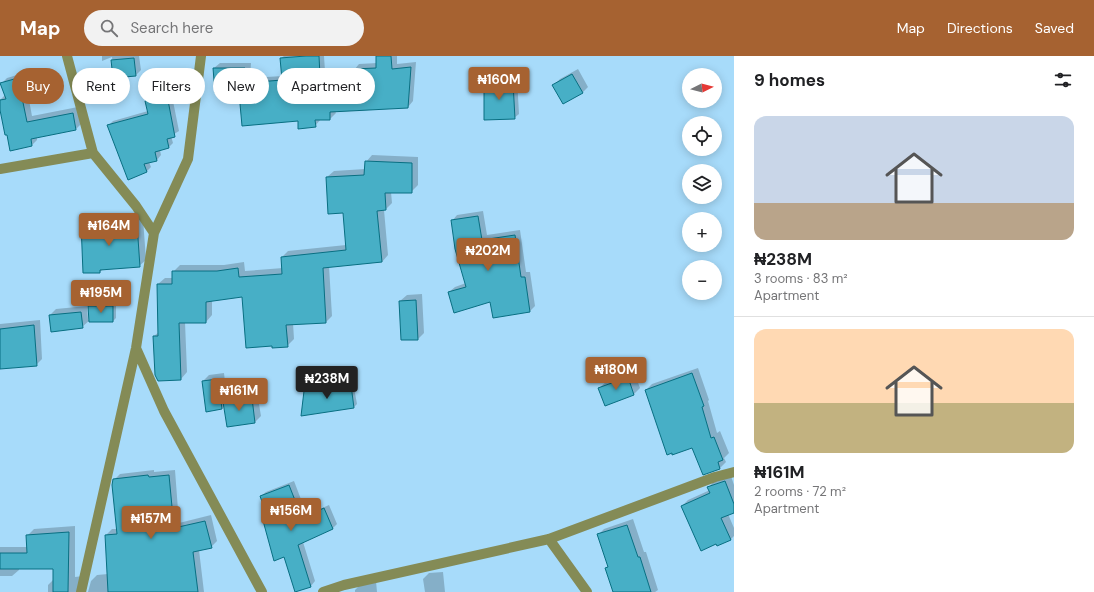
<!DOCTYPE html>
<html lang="en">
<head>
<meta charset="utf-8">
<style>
  body { margin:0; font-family:"DM Sans",sans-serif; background:#f2f2f2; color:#202124; height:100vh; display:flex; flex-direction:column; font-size:15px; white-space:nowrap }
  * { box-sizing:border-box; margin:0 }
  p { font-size:13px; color:#757577 }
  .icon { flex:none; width:22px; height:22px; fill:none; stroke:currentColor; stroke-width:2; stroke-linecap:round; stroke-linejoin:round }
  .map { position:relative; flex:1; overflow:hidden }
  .drawer { display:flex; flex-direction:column; background:#fff; width:360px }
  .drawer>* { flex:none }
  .guide { position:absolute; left:12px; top:12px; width:380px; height:36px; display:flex; gap:8px }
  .needle { width:26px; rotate:84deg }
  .buttons { position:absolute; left:682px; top:12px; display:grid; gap:8px }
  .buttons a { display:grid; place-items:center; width:40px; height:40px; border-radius:50%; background:#fff; box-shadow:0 2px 10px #0003; font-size:20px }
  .price { position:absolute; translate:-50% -34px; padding:0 9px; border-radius:4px; background:#a66231; color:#fff; font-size:13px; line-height:26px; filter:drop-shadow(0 1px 2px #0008) }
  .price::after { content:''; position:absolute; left:50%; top:24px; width:12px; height:9px; margin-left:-6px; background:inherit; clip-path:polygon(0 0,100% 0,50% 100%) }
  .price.current { background:#222; color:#fff }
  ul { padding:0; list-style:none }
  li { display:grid; align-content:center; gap:8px; height:212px; padding:0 20px }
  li+li { border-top:1px solid #e0e0e0 }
  li span { display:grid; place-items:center; height:124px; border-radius:12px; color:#555 }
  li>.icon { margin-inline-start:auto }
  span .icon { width:72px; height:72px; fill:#fffc; stroke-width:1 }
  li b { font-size:17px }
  h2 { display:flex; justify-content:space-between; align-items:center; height:48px; padding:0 20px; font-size:17px }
  .chip { padding:0 14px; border-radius:18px; background:#fff; box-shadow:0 2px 10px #0003; font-size:14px; line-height:36px }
  .chip.current { background:#a66231; color:#fff }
  header { display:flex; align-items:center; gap:24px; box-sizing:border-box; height:56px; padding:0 20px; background:#a66231; color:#fff }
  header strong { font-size:19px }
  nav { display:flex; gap:22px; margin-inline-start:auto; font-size:14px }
  .search { width:280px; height:36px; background:#f2f2f2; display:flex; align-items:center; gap:10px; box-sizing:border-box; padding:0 14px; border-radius:22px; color:#757577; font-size:15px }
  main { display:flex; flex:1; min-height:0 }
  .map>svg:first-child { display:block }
  .shadow { fill:#0003 }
  .building { fill:#47afc6; stroke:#086f82 }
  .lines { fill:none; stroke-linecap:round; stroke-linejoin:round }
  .street { stroke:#848b56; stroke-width:10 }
</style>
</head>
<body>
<header>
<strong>Map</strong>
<div class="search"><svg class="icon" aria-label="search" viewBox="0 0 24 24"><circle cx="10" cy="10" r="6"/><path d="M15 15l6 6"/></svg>Search here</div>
<nav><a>Map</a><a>Directions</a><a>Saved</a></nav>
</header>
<main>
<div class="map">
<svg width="734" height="536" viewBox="0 0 734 536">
  <rect width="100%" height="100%" fill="#a7dbfa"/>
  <path class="shadow" d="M102,0H139L141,14L136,19L114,21L112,1L102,5Z
    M284,0H324L325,15L354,14L359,8L377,7V0H397V8L416,6L413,45L408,51L335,55L336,57L330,63H321L315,70L299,64L240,36L214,12L220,7H251L250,22L283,20L281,2Z
    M578,13L588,31L582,37L554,29L560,23Z
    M24,17L32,60L78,51L82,67L76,73L37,81V84L32,89L0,48V44L5,39L1,28L7,22Z
    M517,22L519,58L514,62L485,28L490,23Z
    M171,35L179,75L171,80L173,87L169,91L160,94L161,99L157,104L149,106L151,111L146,116L109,69L113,65L148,55L146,45L151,40Z
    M372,99L418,101V129L411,136H391L392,147L386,153L384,154L388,199L382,206L329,210L332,260L326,266L293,267L294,283L287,290L243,240L212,244V259L206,266H185L187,316L181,323L154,280L159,276L158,228L165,222H173V216L180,209H224L244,206L245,215L283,212L282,201L288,195L346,189L344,156L327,121L334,115L365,113L366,106Z
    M483,155L487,179L520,174L526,216H530L535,250L530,255L449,236L455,231L466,227L452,165L457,159Z
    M110,161V165L143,162L146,204L139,210L103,213L100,216L82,168L88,162Z
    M422,238L424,277L418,283L400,245L407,239Z
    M116,247V262L113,265L90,264L82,271L50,259L56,253L87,250L88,264H90L89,250L92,248Z
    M40,264L42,303L36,309L0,312V268Z
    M698,312L709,344L708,345L717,377L720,375L729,397L724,402L726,406L720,412L703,417L693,391L646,334L652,328Z
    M634,316L640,332L634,338L599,332L606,326Z
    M224,317L227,343L231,340L257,336L261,360L255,366L225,349L222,353L203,325L209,319Z
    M353,326L357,348L354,351L305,336L308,333Z
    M154,414V416L175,414L179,467L211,459L217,485L211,491L199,494L204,536H88L91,525L97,519L108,518L106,479L112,473H118L114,424L120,418Z
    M731,420L734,429V455L728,458L734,472V480L731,483L717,489L682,450L688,444L710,434L709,431L714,425Z
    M294,425L307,459L329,449L337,468L333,472L303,486L315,525L311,530L295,535L284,500L263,461L267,457L261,440L266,436Z
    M633,463L644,496H646L658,534L655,536H614L606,512L609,510L598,479L604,473Z
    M75,470V521L83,520L79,536H48V529L54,523V512H19V514L12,520H0V491H28L27,480L34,473Z
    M443,516L445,536H425L423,523L429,517Z
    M376,525L377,536H355V534L361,528Z"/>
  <path class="building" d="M306,0H319L320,20L353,18V13L376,12V0H391L392,13L411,11L408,52L330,56V64H315L316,71L298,73V65L242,70L239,37H215L213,12H245V27L282,24L280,2Z
    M134,2L136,20L113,22L111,4Z
    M572,18L583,37L563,48L552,29Z
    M18,22L27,66L73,57L76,74L31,83L32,90L10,95L7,79H5L0,54V44L6,43L0,27Z
    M513,26L515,63L484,64V28Z
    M167,39L175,81L167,83L169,92L155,96L157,105L144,108L147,116L128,124L107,69L148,58L145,45Z
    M365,105L412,107V137H385L386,154L377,155L382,206L323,212L326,267L286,269L288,291L272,292V290L246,292L242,241L206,246V267H179L181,324L158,325L155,319L153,280H158L157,228H172V215H217L238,212L239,221L282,218L281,201L346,194L343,157L328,158L326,121L364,119Z
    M478,160L482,184L515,179L521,221H525L530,256L493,262L490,246L454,257L448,236L466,231L455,193L451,164Z
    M81,167H104V170L137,168L140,211L100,214V217H83Z
    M416,244L418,284H401L399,245Z
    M88,250H113V266H89Z
    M81,256L83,272L51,276L49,259Z
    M34,269L37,310L0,313V273Z
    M692,317L704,350L702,351L711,382L714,381L723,404L718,406L720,413L703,419L692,392L672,399V397L667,399L645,334Z
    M628,321L634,339L605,350L598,332Z
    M218,323L222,353L206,356L202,325Z
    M351,329L354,352L301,360L304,335Z
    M252,342L255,367L227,371L223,346Z
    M148,419L149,421L169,419L174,472L205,465L212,492L193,496L198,536H108L105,479L117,478L112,429L113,423Z
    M725,425L734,448V457L721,462L731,484L717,490L716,488L701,495L681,450L710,437L707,431Z
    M289,429L302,462L324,452L333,473L298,489L311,531L295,536L284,501L274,505L262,461L267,460L260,440Z
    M627,469L638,501H640L651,536H613L605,512L608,511L597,478Z
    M69,476L68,536H53V513H0V497H27L26,479Z"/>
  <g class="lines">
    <path class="street" d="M67,0L93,97L136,150L154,177
      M0,113L93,97
      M136,292L164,355L262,536
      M549,483L587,536
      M81,536L136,292L154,177L188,103L201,0
      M323,536L344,529L549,483L715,421L734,416"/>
  </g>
</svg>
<div class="buttons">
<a><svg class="needle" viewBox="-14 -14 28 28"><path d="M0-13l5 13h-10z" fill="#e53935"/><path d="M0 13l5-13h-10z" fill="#757577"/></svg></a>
<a><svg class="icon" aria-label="locate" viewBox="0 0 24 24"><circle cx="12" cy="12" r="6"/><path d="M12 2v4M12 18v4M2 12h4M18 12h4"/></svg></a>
<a><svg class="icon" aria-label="layers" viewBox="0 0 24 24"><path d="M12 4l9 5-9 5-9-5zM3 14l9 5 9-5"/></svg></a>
<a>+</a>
<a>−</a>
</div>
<b class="price" style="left:499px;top:45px">₦160M</b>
<b class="price" style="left:109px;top:191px">₦164M</b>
<b class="price" style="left:488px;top:216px">₦202M</b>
<b class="price" style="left:101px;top:258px">₦195M</b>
<b class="price" style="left:616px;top:335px">₦180M</b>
<b class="price current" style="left:327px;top:344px">₦238M</b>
<b class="price" style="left:239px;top:356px">₦161M</b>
<b class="price" style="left:291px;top:476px">₦156M</b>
<b class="price" style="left:151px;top:484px">₦157M</b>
<div class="guide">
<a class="chip current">Buy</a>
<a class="chip">Rent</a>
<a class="chip">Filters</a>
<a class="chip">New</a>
<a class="chip">Apartment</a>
</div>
</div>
<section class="drawer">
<h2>9 homes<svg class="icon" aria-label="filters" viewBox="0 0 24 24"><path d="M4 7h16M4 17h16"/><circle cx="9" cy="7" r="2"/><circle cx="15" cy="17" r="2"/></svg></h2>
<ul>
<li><span style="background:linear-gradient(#c9d6e8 70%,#b9a48a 0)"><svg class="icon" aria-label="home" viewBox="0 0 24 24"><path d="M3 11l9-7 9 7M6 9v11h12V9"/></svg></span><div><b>₦238M</b><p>3 rooms · 83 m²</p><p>Apartment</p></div></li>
<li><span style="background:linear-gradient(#ffd9b3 60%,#c2b280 0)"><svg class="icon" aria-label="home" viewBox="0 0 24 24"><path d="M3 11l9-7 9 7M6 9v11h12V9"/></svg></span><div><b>₦161M</b><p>2 rooms · 72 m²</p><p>Apartment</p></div></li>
</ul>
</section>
</main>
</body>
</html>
